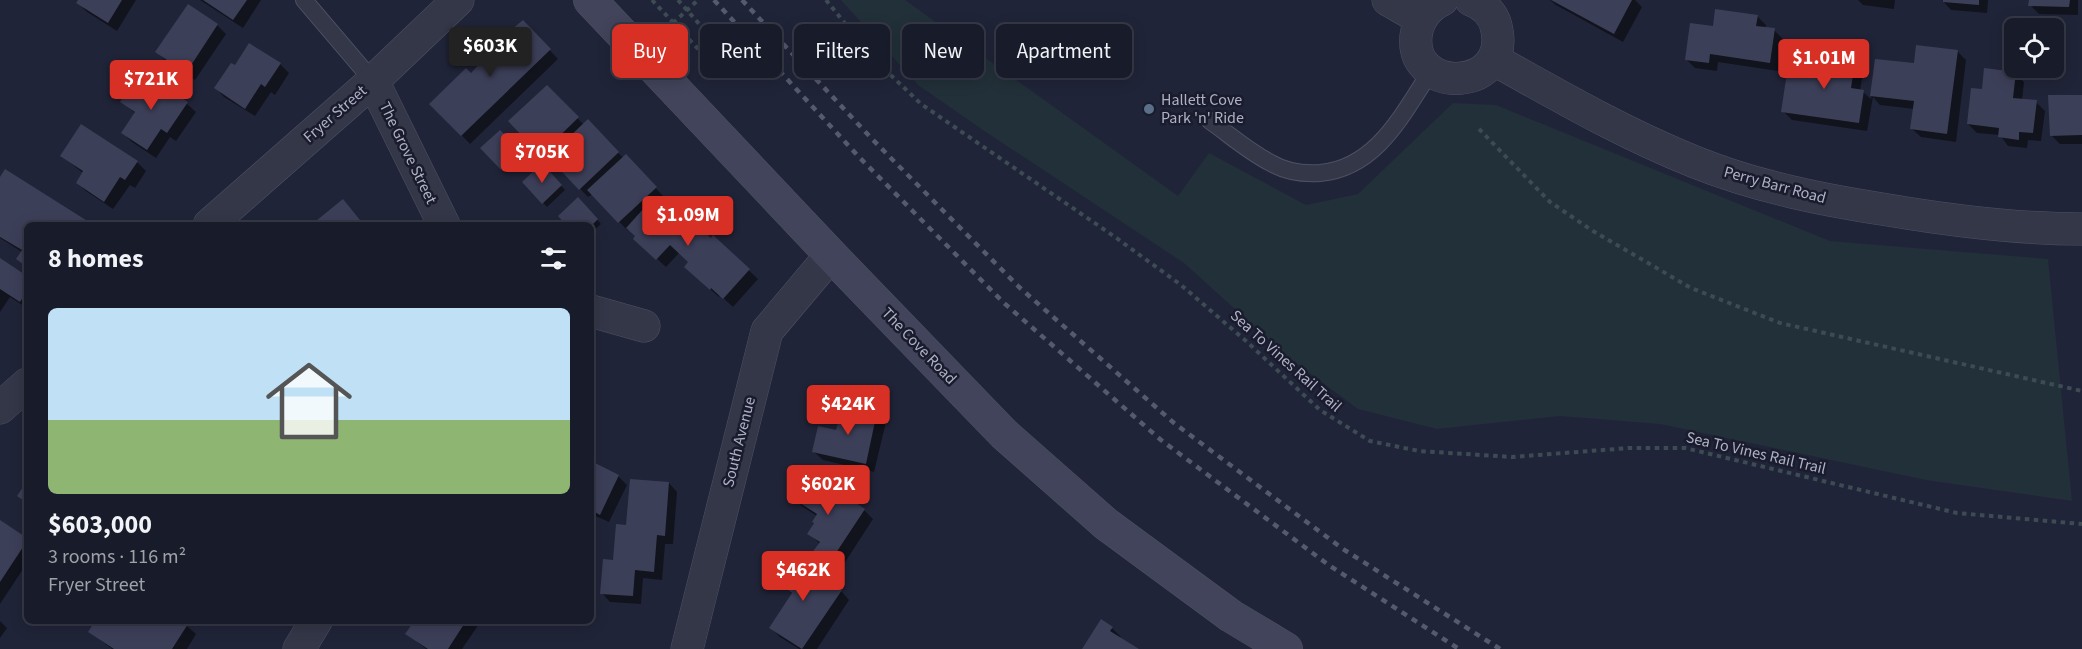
<!DOCTYPE html>
<html lang="en">
<head>
<meta charset="utf-8">
<style>
  body { margin:0; font-family:"Source Sans 3",sans-serif; background:#252836; color:#f1f3f6; height:100vh; display:flex; flex-direction:column; font-size:22px; white-space:nowrap }
  * { box-sizing:border-box; margin:0 }
  p { font-size:20px; color:#9fa1a8 }
  .icon { flex:none; width:33px; height:33px; fill:none; stroke:currentColor; stroke-width:2; stroke-linecap:round; stroke-linejoin:round }
  .map { position:relative; flex:1; overflow:hidden }
  .sheet { position:absolute; left:24px; top:222px; width:570px; height:402px; display:flex; flex-direction:column; background:#181b2a; border-radius:9px; box-shadow:0 3px 15px #0003,0 0 0 2px #363947 }
  .sheet>* { flex:none }
  .banner { position:absolute; left:612px; top:24px; width:570px; height:54px; display:flex; gap:12px }
  .buttons { position:absolute; left:2004px; top:18px; display:grid; gap:12px }
  .buttons a { display:grid; place-items:center; width:60px; height:60px; border-radius:9px; background:#181b2a; box-shadow:0 3px 15px #0003,0 0 0 2px #363947; font-size:30px }
  .price { position:absolute; translate:-50% -51px; padding:0 14px; border-radius:6px; background:#d93025; color:#fff; font-size:20px; line-height:39px; filter:drop-shadow(0 2px 3px #0008) }
  .price::after { content:''; position:absolute; left:50%; top:36px; width:18px; height:14px; margin-left:-9px; background:inherit; clip-path:polygon(0 0,100% 0,50% 100%) }
  .price.selected { background:#222; color:#fff }
  ul { padding:0; list-style:none }
  li { display:grid; align-content:center; gap:12px; height:318px; padding:0 24px }
  li span { display:grid; place-items:center; height:186px; border-radius:9px; color:#555 }
  li>.icon { margin-inline-start:auto }
  span .icon { width:108px; height:108px; fill:#fffc; stroke-width:1 }
  li b { font-size:26px }
  h2 { display:flex; justify-content:space-between; align-items:center; height:72px; padding:0 24px; font-size:26px }
  .tag { padding:0 21px; border-radius:9px; background:#181b2a; box-shadow:0 3px 15px #0003,0 0 0 2px #363947; font-size:21px; line-height:54px }
  .tag.selected { background:#d93025; color:#fff }
  .map>svg:first-child { display:block }
  .green { fill:#223039 }
  .shadow { fill:#0007 }
  .building { fill:#3c3f58 }
  .lines { fill:none; stroke-linecap:round; stroke-linejoin:round }
  .lane-casing { stroke:#4e5163; stroke-width:18 }
  .street-casing { stroke:#4e5163; stroke-width:33 }
  .secondary-casing { stroke:#4e5163; stroke-width:34 }
  .path { stroke:#3d4b53; stroke-width:4; stroke-dasharray:4.5 4.5; stroke-linecap:butt }
  .lane { stroke:#343748; stroke-width:16 }
  .street { stroke:#343748; stroke-width:32 }
  .secondary { stroke:#42445b; stroke-width:33 }
  .rail { stroke:#56596f; stroke-width:4.5; stroke-dasharray:6 6; stroke-linecap:butt }
  .path-bridge { stroke:#3d4b53; stroke-width:4; stroke-dasharray:4.5 4.5; stroke-linecap:butt }
  .service-dot { fill:#5c6f8a; stroke:#1a1c2d; stroke-width:2 }
  .labels { text-anchor:middle; dominant-baseline:central; stroke-width:5; stroke-linejoin:round; paint-order:stroke }
  .poi-label { font-size:16px; fill:#aeb1c5; stroke:#1a1c2d; text-anchor:start }
  .street-label { font-size:16px; fill:#aeb1c5; stroke:#1a1c2d }
</style>
</head>
<body>
<div class="map">
<svg width="2082" height="649" viewBox="0 0 2082 649">
  <rect width="100%" height="100%" fill="#202438"/>
  <path class="green" d="M841,0H905L1178,196L1209,153L1306,205L1358,194L1453,103L1496,105L1830,241L2048,259L2072,501L1926,480L1660,424L1560,416L1437,429L1358,409L1288,357L1184,263L983,130L918,85Z"/>
  <path class="shadow" d="M80,0H136L117,31L87,12L78,3Z
    M200,0H261L243,28Z
    M1550,0H1635L1642,7L1623,42L1556,5Z
    M1858,0H1895L1894,9L1863,5Z
    M1942,0H1988L1987,13L1951,10Z
    M2030,0H2078V15L2039,14L2030,5Z
    M1757,16L1766,25L1765,29L1774,30L1783,39L1778,71L1718,62L1717,71L1695,68L1686,59L1714,28Z
    M523,22L558,59L470,144L432,104L471,75Z
    M217,25L226,34L195,80L166,61L157,52Z
    M1957,51L1966,60L1956,142L1921,137L1912,129L1914,109L1880,105L1873,97L1867,131L1792,120L1783,111L1822,72L1855,56L1864,65L1860,91L1863,92L1871,99L1876,60L1915,65Z
    M280,64L289,73L275,95L271,92L255,116L224,97L216,88L235,67Z
    M2015,73L2024,82L2022,100L2036,102L2045,111L2041,141L2028,140L2027,148L2008,146L2000,135L1977,133L1968,124Z
    M150,79L187,104L196,112L176,141L170,137L156,158L132,142L123,133L136,114L122,102L146,86Z
    M547,87L584,125L588,121L623,158L634,165L664,197L658,203L684,226L711,240L713,237L758,279L733,307L720,295L719,297L694,275L690,262L679,253L666,267L644,247L637,237L630,229L628,231L593,194L588,197L552,160L550,162L510,121Z
    M2082,96V144H2060L2051,135Z
    M500,132L524,156L506,173L482,148Z
    M62,156L137,162L146,171L135,188L130,185L113,209L86,191L77,183L83,173Z
    M542,165L565,190L547,207L524,182Z
    M6,171L89,223L90,225H27V268L18,259L22,252L0,238V180Z
    M578,199L601,224L591,233V225H568Z
    M0,260L27,278V308L10,297L0,312Z
    M877,413L886,422L874,472L823,460L814,452L837,432Z
    M591,463L618,476L627,485L609,522L591,514Z
    M669,483L677,492L673,544H665L662,580L643,578L641,604L610,602L602,593L615,561Z
    M794,498L864,510L873,519L838,573L822,563L813,554L820,544L809,533L817,516L803,507Z
    M0,522L27,540V563L0,604Z
    M776,581L841,591L849,600L817,649H799L780,637L771,628L793,595Z
    M0,621L7,628L0,638Z
    M97,621H181L196,634L187,649H112L90,632Z
    M416,621H481L462,649H426L407,634Z
    M1102,621L1112,628L1121,637L1120,639L1136,649H1084Z"/>
  <path class="building" d="M78,0H122L108,23L76,3Z
    M203,0H247L233,20Z
    M1551,0H1632L1614,34Z
    M1943,0H1979V5L1943,2Z
    M2029,0H2070L2069,7L2028,6Z
    M188,4L218,24L186,73L155,52Z
    M1715,9L1758,15L1756,26L1775,28L1770,63L1710,54L1709,63L1685,60L1690,23L1713,26Z
    M523,20L551,49L461,136L429,104L466,68L471,73L488,55L485,51L509,28L511,30Z
    M249,43L281,63L265,87L261,84L245,109L214,88L231,63L235,65Z
    M1916,45L1958,50L1947,134L1910,129L1914,101L1870,96L1875,59L1914,63Z
    M1823,50L1856,55L1851,88L1864,90L1859,123L1781,112L1788,66L1820,71Z
    M1984,68L2016,72L2013,98L2037,100L2033,133L2019,132V140L1998,137L1999,128L1967,124L1971,88L1982,89Z
    M150,77L188,102L167,133L161,129L147,150L121,133L135,112L120,102L136,78L146,84Z
    M547,85L579,117L540,155L508,121Z
    M2048,95H2082V135L2050,136Z
    M588,119L619,152L579,190L548,157Z
    M81,124L138,161L125,180L120,177L104,202L76,183L83,171L60,156Z
    M500,130L521,151L501,170L480,148Z
    M626,154L657,187L618,223L587,190Z
    M542,163L562,185L542,204L522,182Z
    M5,169L89,222L88,225H27V267L16,259L22,250L0,237V177Z
    M578,197L598,219L592,225H566L558,216Z
    M654,197L684,224L688,218L711,238L713,235L750,269L723,299L711,288L710,290L684,267L688,262L670,245L656,260L633,239L635,236L626,228Z
    M343,199L364,225H311Z
    M0,258L27,276V291L20,302L0,289Z
    M843,404L877,412L866,464L812,452L818,426L836,430Z
    M591,461L619,475L600,515L591,510Z
    M809,472L865,509L828,565L811,554L820,542L807,534L814,523L812,522L817,514L792,498Z
    M630,479L669,482L665,536L657,535L654,572L635,570L633,596L600,594L603,559L613,560L616,524L626,525Z
    M27,481V503L17,496Z
    M0,520L27,538V541L0,582Z
    M790,556L842,590L802,649L769,628L792,593L774,581Z
    M1101,619L1113,627L1110,631L1139,649H1082Z
    M95,621H183L188,624L172,649H114L88,632Z
    M414,621H466L448,649H428L405,634Z"/>
  <g class="lines">
    <defs>
      <path id="lane" d="M304,0L373,81
        M1210,121C1230,135 1249,152 1271,163C1286,172 1303,174 1320,173C1377,168 1403,113 1431,71"/>
      <path id="street" d="M1388,0L1421,19
        M1442,0C1427,7 1418,20 1416,36C1410,96 1513,92 1496,26C1493,14 1483,4 1471,0
        M1493,59C1559,96 1625,134 1695,162C1757,187 1823,200 1888,210C1953,221 2017,229 2082,229
        M373,81L444,225
        M209,225L373,81L458,0
        M591,311L644,326
        M0,408L27,384
        M299,649L316,621
        M687,649L767,331L831,255"/>
      <path id="secondary" d="M590,0L831,255L1004,434L1106,524L1231,616L1286,649"/>
    </defs>
    <use href="#lane" class="lane-casing"/>
    <use href="#street" class="street-casing"/>
    <use href="#secondary" class="secondary-casing"/>
    <path class="path" d="M652,0L717,69
      M678,0L701,26L715,65
      M826,0L874,59L921,104L1115,237L1181,285L1246,341L1320,410L1370,441L1419,451L1512,457L1629,448H1685L1957,513L2082,524
      M706,78L717,69
      M1479,129L1550,202L1593,231L1691,288L1780,323L2082,391"/>
    <use href="#lane" class="lane"/>
    <use href="#street" class="street"/>
    <use href="#secondary" class="secondary"/>
    <path class="rail" d="M714,0L859,157L1004,303L1161,440L1330,566L1459,649
      M742,0L873,140L1019,287L1174,423L1343,549L1500,649"/>
    <path class="path-bridge" d="M673,23L698,0"/>
  </g>
  <circle class="service-dot" cx="1149" cy="109" r="6"/>
  <g class="labels">
    <g class="poi-label">
      <text x="1161" y="100">Hallett Cove<tspan x="1161" dy="18">Park 'n' Ride</tspan></text>
    </g>
    <g class="street-label">
      <text transform="translate(335 114) rotate(-41)">Fryer Street</text>
      <text transform="translate(408 153) rotate(64)">The Grove Street</text>
      <text transform="translate(1775 185) rotate(15)">Perry Barr Road</text>
      <text transform="translate(919 346) rotate(46)">The Cove Road</text>
      <text transform="translate(1286 361) rotate(42)">Sea To Vines Rail Trail</text>
      <text transform="translate(739 442) rotate(-76)">South Avenue</text>
      <text transform="translate(1756 453) rotate(13)">Sea To Vines Rail Trail</text>
    </g>
  </g>
</svg>
<div class="buttons">
<a><svg class="icon" aria-label="locate" viewBox="0 0 24 24"><circle cx="12" cy="12" r="6"/><path d="M12 2v4M12 18v4M2 12h4M18 12h4"/></svg></a>
</div>
<b class="price selected" style="left:490px;top:78px">$603K</b>
<b class="price" style="left:1824px;top:90px">$1.01M</b>
<b class="price" style="left:151px;top:111px">$721K</b>
<b class="price" style="left:542px;top:184px">$705K</b>
<b class="price" style="left:688px;top:247px">$1.09M</b>
<b class="price" style="left:848px;top:436px">$424K</b>
<b class="price" style="left:828px;top:516px">$602K</b>
<b class="price" style="left:803px;top:602px">$462K</b>
<div class="banner">
<a class="tag selected">Buy</a>
<a class="tag">Rent</a>
<a class="tag">Filters</a>
<a class="tag">New</a>
<a class="tag">Apartment</a>
</div>
<section class="sheet">
<h2>8 homes<svg class="icon" aria-label="filters" viewBox="0 0 24 24"><path d="M4 7h16M4 17h16"/><circle cx="9" cy="7" r="2"/><circle cx="15" cy="17" r="2"/></svg></h2>
<ul>
<li><span style="background:linear-gradient(#bfe0f5 60%,#8fb573 0)"><svg class="icon" aria-label="home" viewBox="0 0 24 24"><path d="M3 11l9-7 9 7M6 9v11h12V9"/></svg></span><div><b>$603,000</b><p>3 rooms · 116 m²</p><p>Fryer Street</p></div></li>
</ul>
</section>
</div>
</body>
</html>
